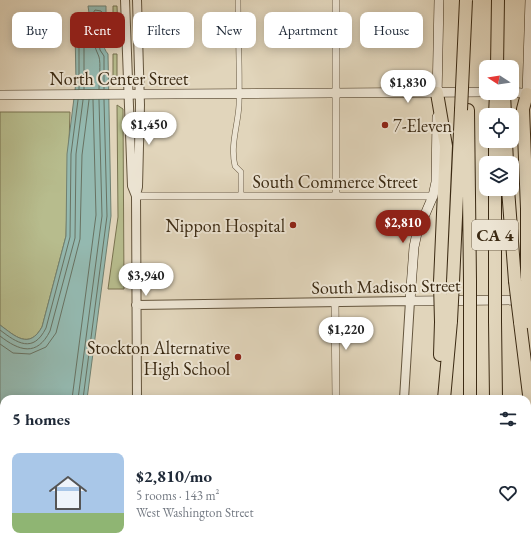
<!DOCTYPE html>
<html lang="en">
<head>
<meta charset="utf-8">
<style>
  body { margin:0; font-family:"EB Garamond",serif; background:#f2f2f3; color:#1f2937; height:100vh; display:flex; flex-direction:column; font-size:15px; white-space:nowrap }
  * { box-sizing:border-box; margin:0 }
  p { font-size:13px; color:#747a83 }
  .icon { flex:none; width:22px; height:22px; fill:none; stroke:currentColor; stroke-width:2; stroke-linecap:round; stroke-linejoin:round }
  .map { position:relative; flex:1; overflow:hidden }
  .sheet { position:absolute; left:0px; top:395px; width:531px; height:156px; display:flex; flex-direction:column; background:#fff; border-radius:12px 12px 0 0; box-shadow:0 2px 10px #0003 }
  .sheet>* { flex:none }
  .top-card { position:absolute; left:12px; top:12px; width:507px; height:36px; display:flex; gap:8px }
  .needle { width:26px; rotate:282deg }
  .fabs { position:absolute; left:479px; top:60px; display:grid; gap:8px }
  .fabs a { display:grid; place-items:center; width:40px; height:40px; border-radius:8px; background:#fff; box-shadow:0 2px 10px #0003; font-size:20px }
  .price { position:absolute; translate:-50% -34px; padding:0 9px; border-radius:14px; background:#fff; color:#222; font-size:13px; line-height:26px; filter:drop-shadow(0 1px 2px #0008) }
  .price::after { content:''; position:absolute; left:50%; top:24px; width:12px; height:9px; margin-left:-6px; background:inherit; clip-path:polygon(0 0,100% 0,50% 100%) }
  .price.selected { background:#8f2418; color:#fff }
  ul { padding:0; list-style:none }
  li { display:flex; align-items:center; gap:12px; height:100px; padding:0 12px }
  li+li { border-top:1px solid #e0e1e3 }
  li span { display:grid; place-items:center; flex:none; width:112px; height:80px; border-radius:8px; color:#555 }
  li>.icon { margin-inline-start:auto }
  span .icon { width:48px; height:48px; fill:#fffc; stroke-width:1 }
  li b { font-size:17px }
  h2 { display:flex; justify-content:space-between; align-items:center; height:48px; padding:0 12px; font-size:17px }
  .chip { padding:0 14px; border-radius:8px; background:#fff; box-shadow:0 2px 10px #0003; font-size:14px; line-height:36px }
  .chip.selected { background:#8f2418; color:#fff }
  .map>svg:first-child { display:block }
  .green { fill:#b7bc8d; stroke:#797350 }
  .water { fill:#94b9b0; stroke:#708071 }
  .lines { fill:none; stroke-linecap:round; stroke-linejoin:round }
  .shore { stroke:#687262; stroke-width:1 }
  .pedestrian-casing { stroke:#64553d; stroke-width:6 }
  .minor-casing { stroke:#64553d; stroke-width:8 }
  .tertiary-casing { stroke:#64553d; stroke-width:10 }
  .secondary-casing { stroke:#3b2a13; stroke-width:10 }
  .motorway-casing { stroke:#3b2a13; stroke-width:14 }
  .pedestrian { stroke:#ece4d3; stroke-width:5 }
  .minor { stroke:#ece4d3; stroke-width:7 }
  .tertiary { stroke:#ece4d3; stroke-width:8 }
  .secondary { stroke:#ece4d3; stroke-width:9 }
  .motorway { stroke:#e1d5bb; stroke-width:12 }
  .motorway-bridge-casing { stroke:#3b2a13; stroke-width:14; stroke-linecap:butt }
  .motorway-bridge { stroke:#e1d5bb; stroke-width:12 }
  .poi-dot { fill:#8f2418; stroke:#ece4d3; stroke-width:1.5 }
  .labels { text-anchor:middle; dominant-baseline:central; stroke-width:4; stroke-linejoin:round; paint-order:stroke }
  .shield { fill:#ece4d3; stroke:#70624d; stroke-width:1 }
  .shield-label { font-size:17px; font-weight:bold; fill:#3b2a13 }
  .street-label { font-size:18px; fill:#3b2a13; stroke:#ece4d3 }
  .poi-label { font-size:18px; fill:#3b2a13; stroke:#ece4d3; text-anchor:end }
</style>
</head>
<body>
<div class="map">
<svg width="531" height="551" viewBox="0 0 531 551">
  <rect width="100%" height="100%" fill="#e1d5bb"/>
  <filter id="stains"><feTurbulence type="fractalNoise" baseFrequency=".005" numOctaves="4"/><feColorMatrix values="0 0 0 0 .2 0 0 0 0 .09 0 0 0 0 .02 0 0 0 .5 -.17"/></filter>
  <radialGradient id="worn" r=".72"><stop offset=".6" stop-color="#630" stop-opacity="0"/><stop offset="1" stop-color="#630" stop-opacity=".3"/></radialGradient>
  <path class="green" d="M113,6H117L118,33H113Z
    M113,54H117V84H113Z
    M117,105L123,109L124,289H108L118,217Z
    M0,112H70L66,236L42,327C29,350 15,336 0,325Z"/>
  <path class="water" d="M88,6H106V13L110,14L109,32C102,39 102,47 108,54L111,216L87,399H4V547H67V551H0V325C15,336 29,350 42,327L66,236L67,154L76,82L75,29H79V20H85V13H89Z"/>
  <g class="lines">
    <path class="shore" d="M79,89V34L95,10L101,11L106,18L105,30L101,35L99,43L100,50L104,56V89
      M84,89V36L97,17L100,20C100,28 96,33 95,41C94,48 97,51 99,57C101,63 99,81 99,89
      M0,330C17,343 33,354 46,328L70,237L71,154L78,100
      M0,336C19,351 37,357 50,331L75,238L76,154L83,100
      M0,344L13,353L30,354L46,347L56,333L80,239L82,155L89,100
      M72,399L96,215L93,100
      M78,399L102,216L99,100
      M83,399L107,216L104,100"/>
    <defs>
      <path id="pedestrian" d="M238,0C238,35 240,70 239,105C238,125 230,145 235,166L241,172V195"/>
      <path id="minor" d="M336,195V0
        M136,196H433
        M335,303L336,399
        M73,551V547"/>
      <path id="tertiary" d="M125,0L132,186L136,196L137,399
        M136,195L138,187L140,105L137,0
        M136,305L410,301L404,399
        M138,547V551
        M408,547L409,551
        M528,551L531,544"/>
      <path id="secondary" d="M512,92L531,94
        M527,94L530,0
        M0,95L486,92
        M437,99L439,0
        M437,117L436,182L433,196L417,233L414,247L410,301L523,300"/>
      <path id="motorway" d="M497,67L498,0
        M437,93L446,146L440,282
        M504,93L505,115
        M527,94L523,109L527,209V281
        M468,110L470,281
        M495,115L496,93
        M506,141L507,163
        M495,163V141
        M508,189L515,281
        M495,281V189
        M453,282L461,110
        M470,321V399
        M495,321L496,399
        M520,322L531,411
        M440,355L441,322
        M444,399L451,321
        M471,547V551
        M496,547V551
        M436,551V547"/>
    </defs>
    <use href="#pedestrian" class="pedestrian-casing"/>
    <use href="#minor" class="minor-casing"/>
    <use href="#tertiary" class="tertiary-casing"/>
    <use href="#secondary" class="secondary-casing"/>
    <use href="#motorway" class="motorway-casing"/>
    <use href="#pedestrian" class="pedestrian"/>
    <use href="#minor" class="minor"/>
    <use href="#tertiary" class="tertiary"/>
    <use href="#secondary" class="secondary"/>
    <use href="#motorway" class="motorway"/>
    <defs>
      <path id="motorway-bridge" d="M461,110L466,0
        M470,281V321
        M495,281V321
        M515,281L520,322
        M527,281V322
        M440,282L441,322
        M451,321L453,282"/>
    </defs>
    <use href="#motorway-bridge" class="motorway-bridge-casing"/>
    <use href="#motorway-bridge" class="motorway-bridge"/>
  </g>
  <g class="poi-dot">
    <circle cx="385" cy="125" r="4"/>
    <circle cx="293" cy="225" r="4"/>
    <circle cx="238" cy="357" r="4"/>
  </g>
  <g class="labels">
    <rect class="shield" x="472" y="220" width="46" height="30" rx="3"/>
    <g class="shield-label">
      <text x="495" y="235">CA 4</text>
    </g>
    <g class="street-label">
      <text x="119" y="78">North Center Street</text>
      <text x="335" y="181">South Commerce Street</text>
      <text transform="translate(386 286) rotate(-1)">South Madison Street</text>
    </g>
    <g class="poi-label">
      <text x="393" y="125" text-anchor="start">7-Eleven</text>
      <text x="285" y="225">Nippon Hospital</text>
      <text x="230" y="347">Stockton Alternative<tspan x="230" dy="21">High School</tspan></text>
    </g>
  </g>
  <rect width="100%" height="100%" filter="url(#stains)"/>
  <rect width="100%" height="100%" fill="url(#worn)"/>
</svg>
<div class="fabs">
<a><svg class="needle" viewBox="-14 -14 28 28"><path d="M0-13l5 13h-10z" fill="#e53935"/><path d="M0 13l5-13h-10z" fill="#747a83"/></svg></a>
<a><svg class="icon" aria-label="locate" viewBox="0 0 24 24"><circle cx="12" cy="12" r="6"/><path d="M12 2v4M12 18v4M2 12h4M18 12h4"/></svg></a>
<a><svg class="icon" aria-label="layers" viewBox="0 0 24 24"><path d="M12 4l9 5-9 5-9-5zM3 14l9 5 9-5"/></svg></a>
</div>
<b class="price" style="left:408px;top:104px">$1,830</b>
<b class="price" style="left:149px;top:146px">$1,450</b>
<b class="price selected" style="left:403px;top:244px">$2,810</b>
<b class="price" style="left:146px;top:297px">$3,940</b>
<b class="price" style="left:346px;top:351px">$1,220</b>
<div class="top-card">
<a class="chip">Buy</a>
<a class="chip selected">Rent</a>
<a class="chip">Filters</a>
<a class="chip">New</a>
<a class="chip">Apartment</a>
<a class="chip">House</a>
</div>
<section class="sheet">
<h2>5 homes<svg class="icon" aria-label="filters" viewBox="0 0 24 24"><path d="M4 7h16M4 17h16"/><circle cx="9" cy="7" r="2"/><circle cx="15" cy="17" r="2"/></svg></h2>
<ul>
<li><span style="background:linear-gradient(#a9c7e8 75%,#8fb573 0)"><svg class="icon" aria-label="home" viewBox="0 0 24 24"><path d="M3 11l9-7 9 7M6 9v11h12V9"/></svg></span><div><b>$2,810/mo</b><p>5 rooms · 143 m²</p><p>West Washington Street</p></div><svg class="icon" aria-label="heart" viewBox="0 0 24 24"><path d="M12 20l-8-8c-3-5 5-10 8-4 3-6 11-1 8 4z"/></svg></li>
</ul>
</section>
</div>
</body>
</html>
